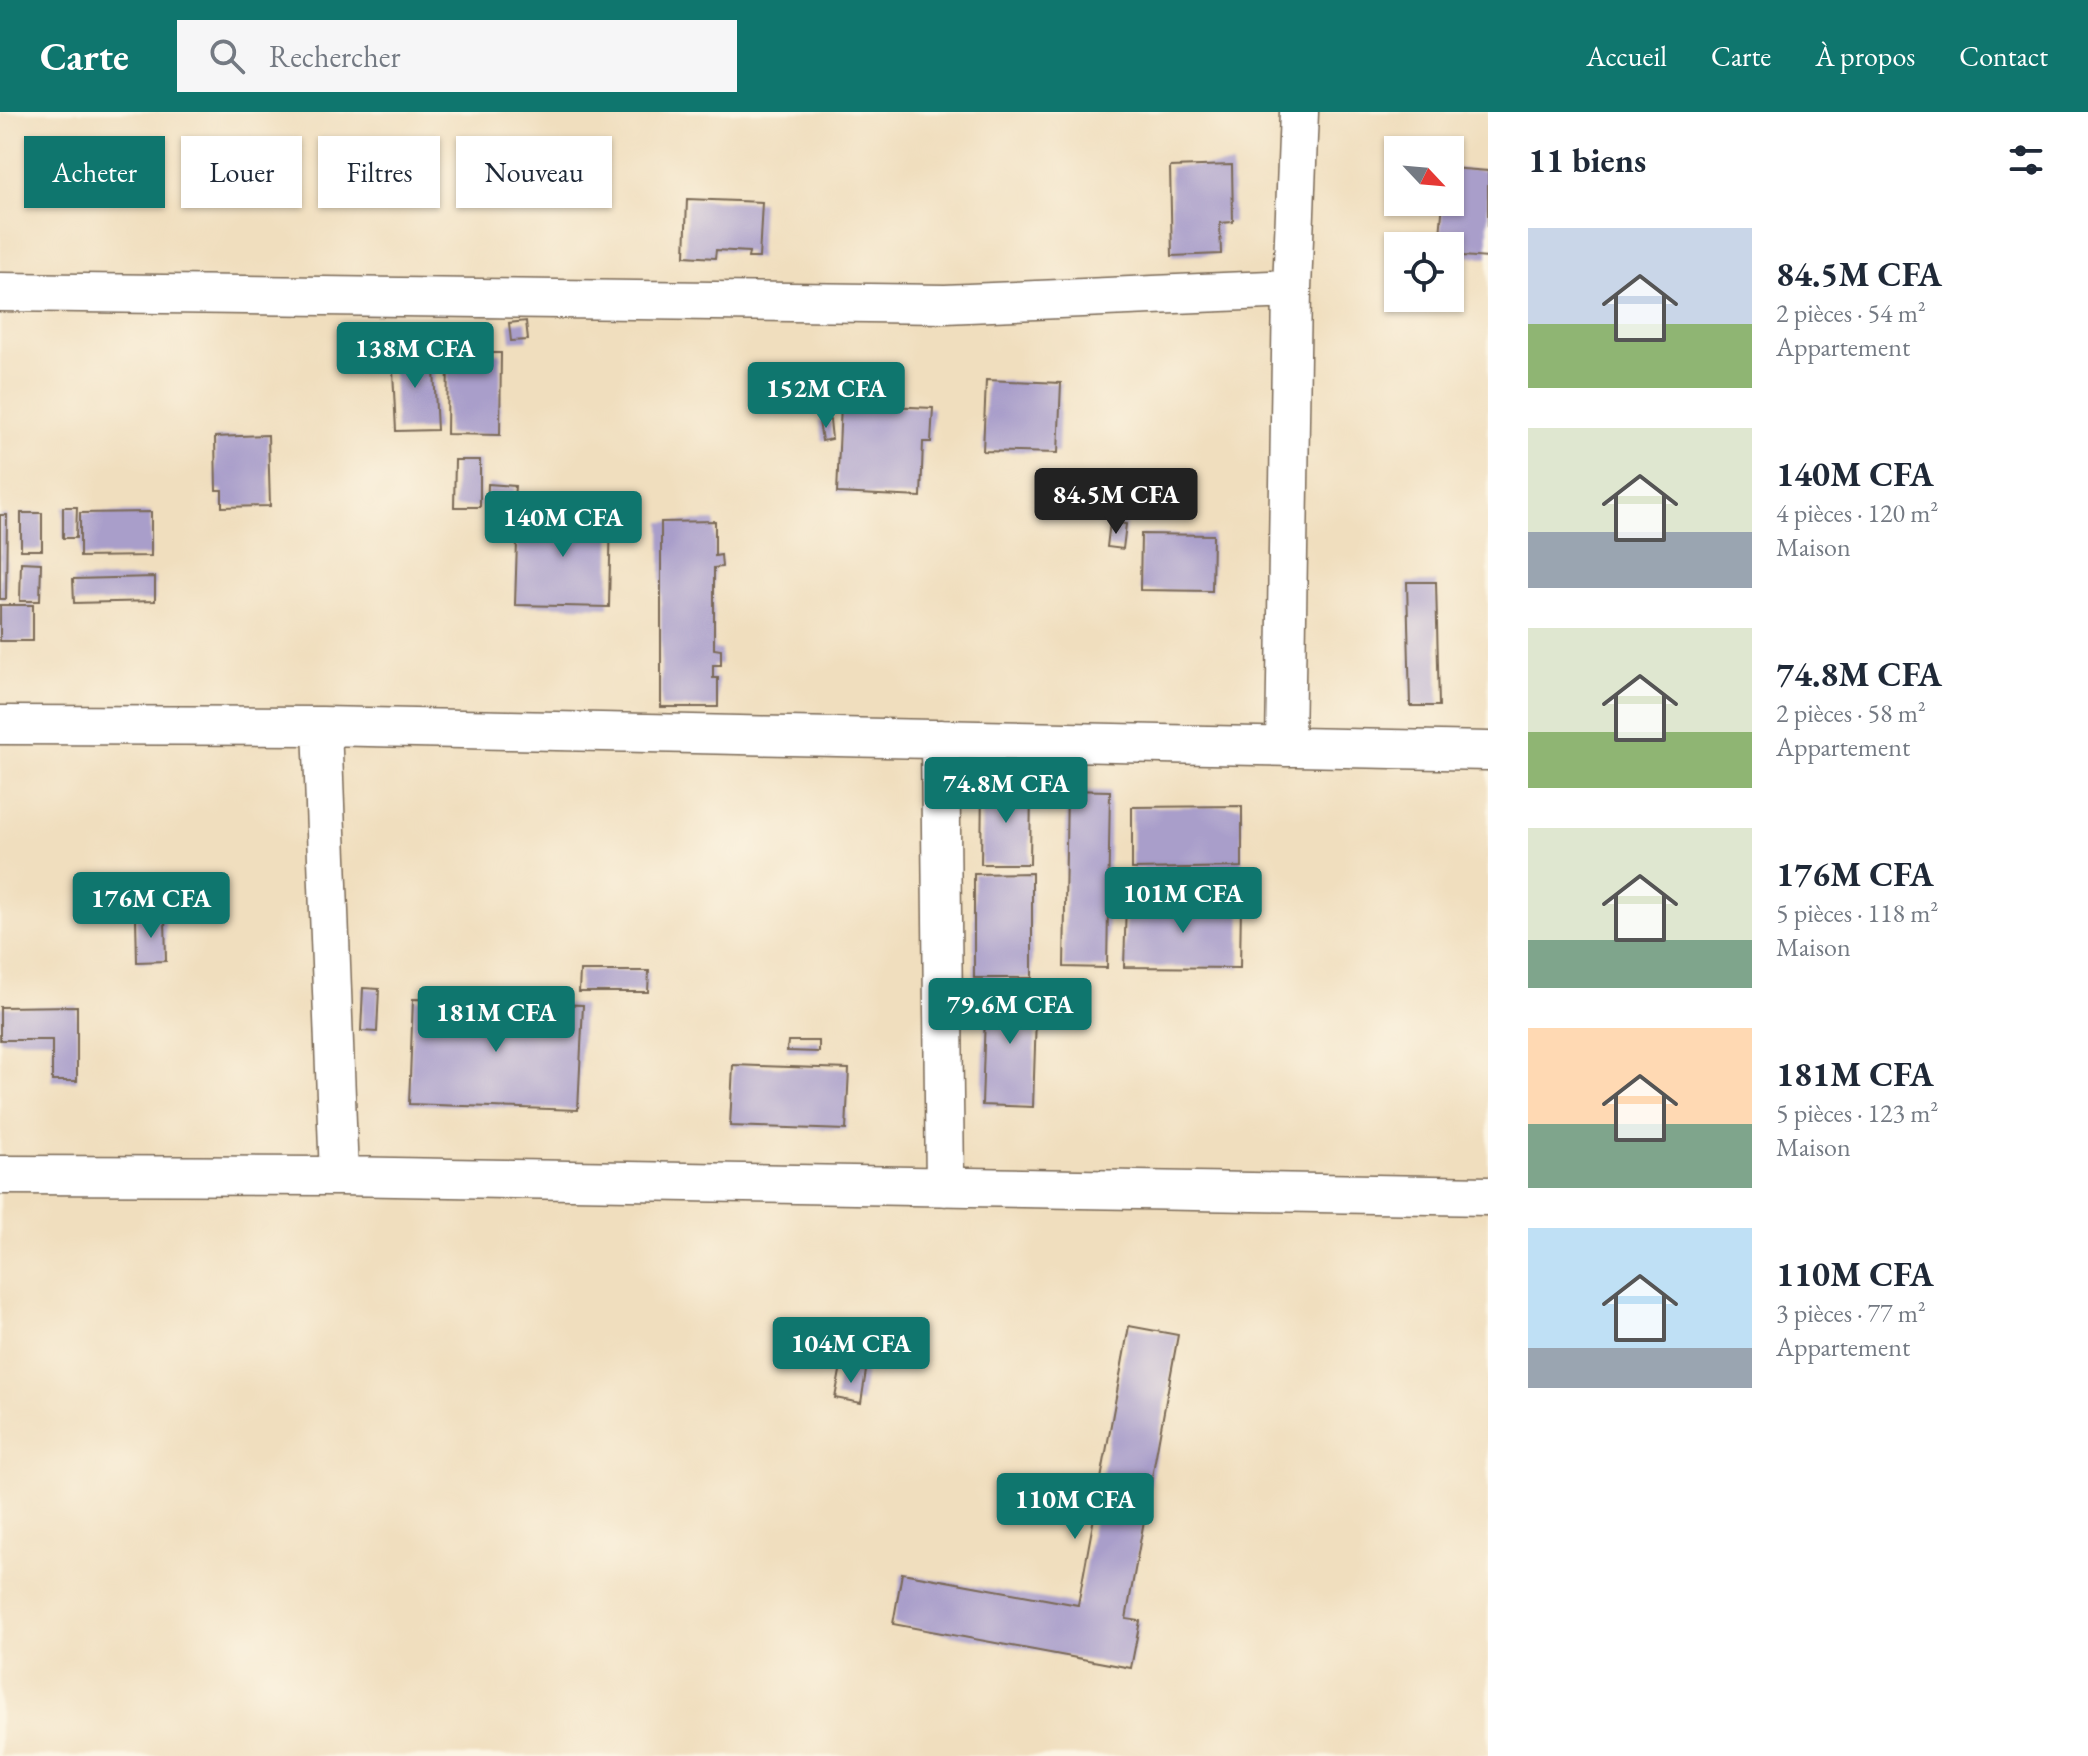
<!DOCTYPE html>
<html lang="fr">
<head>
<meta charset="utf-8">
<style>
  body { margin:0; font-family:"EB Garamond",serif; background:#f6f6f7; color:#1f2937; height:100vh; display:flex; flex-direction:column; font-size:30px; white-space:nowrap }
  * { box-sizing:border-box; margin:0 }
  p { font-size:26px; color:#747a83 }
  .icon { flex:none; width:44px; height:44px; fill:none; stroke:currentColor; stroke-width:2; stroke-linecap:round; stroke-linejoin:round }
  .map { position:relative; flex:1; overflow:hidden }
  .side { display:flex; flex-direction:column; background:#fff; width:600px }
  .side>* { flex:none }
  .guide { position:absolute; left:24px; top:24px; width:760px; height:72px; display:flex; gap:16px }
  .needle { width:52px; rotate:116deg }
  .tools { position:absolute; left:1384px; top:24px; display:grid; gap:16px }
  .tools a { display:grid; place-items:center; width:80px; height:80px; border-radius:0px; background:#fff; box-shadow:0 2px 6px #0004; font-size:40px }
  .price { position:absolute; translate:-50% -68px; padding:0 18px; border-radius:8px; background:#0f766e; color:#fff; font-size:26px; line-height:52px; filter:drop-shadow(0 2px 4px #0008) }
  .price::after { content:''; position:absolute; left:50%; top:48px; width:24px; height:18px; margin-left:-12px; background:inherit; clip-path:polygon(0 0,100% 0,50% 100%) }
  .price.on { background:#222; color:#fff }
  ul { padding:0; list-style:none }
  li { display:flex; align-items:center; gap:24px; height:200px; padding:0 40px }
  li span { display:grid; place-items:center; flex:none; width:224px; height:160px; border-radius:0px; color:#555 }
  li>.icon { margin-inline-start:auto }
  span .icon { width:96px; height:96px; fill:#fffc; stroke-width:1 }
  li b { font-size:34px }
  h2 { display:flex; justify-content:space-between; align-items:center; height:96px; padding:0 40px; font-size:34px }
  .chip { padding:0 28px; border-radius:0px; background:#fff; box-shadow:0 2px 6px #0004; font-size:28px; line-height:72px }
  .chip.on { background:#0f766e; color:#fff }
  header { display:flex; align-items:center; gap:48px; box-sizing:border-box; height:112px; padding:0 40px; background:#0f766e; color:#fff }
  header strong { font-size:38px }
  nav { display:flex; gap:44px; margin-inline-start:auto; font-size:28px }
  .search { width:560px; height:72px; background:#f6f6f7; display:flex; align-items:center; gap:20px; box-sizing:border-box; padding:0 28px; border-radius:0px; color:#747a83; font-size:30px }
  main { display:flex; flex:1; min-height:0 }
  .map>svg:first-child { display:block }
  .building { fill:#a99eca }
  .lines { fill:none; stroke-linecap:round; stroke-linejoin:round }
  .minor-casing { stroke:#7a6956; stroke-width:41 }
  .minor { stroke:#fff; stroke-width:38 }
</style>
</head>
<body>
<header>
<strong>Carte</strong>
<div class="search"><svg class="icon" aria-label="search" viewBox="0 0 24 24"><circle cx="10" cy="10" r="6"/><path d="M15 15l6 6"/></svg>Rechercher</div>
<nav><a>Accueil</a><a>Carte</a><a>À propos</a><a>Contact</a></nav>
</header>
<main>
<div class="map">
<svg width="1488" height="1644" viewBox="0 0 1488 1644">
  <rect width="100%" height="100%" fill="#fcf5e5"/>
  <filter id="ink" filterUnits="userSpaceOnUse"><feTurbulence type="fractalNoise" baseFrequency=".0125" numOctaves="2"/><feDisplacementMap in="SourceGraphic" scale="16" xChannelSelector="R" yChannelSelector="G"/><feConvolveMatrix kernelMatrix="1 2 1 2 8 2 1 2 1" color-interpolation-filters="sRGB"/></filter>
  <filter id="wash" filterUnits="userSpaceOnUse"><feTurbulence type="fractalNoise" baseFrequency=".006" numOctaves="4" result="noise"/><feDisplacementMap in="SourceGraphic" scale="32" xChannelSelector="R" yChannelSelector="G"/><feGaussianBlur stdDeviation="1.8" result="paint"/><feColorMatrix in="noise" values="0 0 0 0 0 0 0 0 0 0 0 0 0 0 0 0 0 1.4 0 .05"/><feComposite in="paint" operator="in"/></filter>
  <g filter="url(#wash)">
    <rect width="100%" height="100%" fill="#f0debe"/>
    <g id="blocks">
      <path class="building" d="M1232,53L1233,110L1220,111L1221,142L1172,144L1170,55Z
        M1450,56L1488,59V146L1450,143V134H1439L1443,90H1450Z
        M687,87L762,90L759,146H748L749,140L716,138L715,146L685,144Z
        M526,209L528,228L511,229L509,211Z
        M433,237L437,318L396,319L392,239Z
        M448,241H501L500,323L447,322Z
        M986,268L1061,271L1058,341L983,339Z
        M841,292L933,296L931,330H923L921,385L837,381Z
        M830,308L832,327L822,329L819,309Z
        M268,323L270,394L222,395V378H216L215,325Z
        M455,348H480V395H454Z
        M488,372L515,374L513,400L487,398Z
        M63,395H77L76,426H63Z
        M518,398L611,400L609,495L515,493Z
        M151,400V444L80,445V401Z
        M21,401H42V438H21Z
        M0,403H7L6,487H0Z
        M715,409V444L721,443L722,455L714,456V537L721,538V553H713V566H718V595H661V410Z
        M1110,410L1126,412L1123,437L1107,435Z
        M1141,422L1213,423L1212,479L1140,478Z
        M21,450L41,451L40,489H20Z
        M155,465V489L74,491L73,467Z
        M1407,470H1436L1439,594H1410Z
        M0,493H33V529H0Z
        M982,674H1031L1030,752H981Z
        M1067,678L1110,679L1107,856L1064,855Z
        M1242,694V755L1132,757V695Z
        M1032,761V866H974V762Z
        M1126,790L1241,791L1240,856L1124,855Z
        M165,805L166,849L137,850L136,806Z
        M580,859H649L648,880H579Z
        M986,873L1037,874L1033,995L982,993Z
        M363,876L379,877L377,920L361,919Z
        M413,887L583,893L578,998L409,992Z
        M77,894V969H52V928H0V895Z
        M788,929H819V940L787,939Z
        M733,953L849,957L846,1018L730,1014Z
        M1129,1214L1178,1223L1126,1507L1140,1509L1131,1556L893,1512L902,1461L1078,1493Z
        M841,1254L866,1259L861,1291L835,1286Z"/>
    </g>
  </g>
  <g filter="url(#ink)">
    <use href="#blocks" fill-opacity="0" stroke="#7a6956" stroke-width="2"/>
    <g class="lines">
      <defs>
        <path id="minor" d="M0,180L945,192L1292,177
          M0,613L322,614L1488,639
          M322,614L339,1064
          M940,627L945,1075
          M1285,635L1292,177L1299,0
          M0,1063L339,1064L1488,1084"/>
      </defs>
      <use href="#minor" class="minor-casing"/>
      <use href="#minor" class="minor"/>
    </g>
  </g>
</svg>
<div class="tools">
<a><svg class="needle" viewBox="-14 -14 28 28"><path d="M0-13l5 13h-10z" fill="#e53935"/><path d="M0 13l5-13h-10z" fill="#747a83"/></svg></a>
<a><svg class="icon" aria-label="locate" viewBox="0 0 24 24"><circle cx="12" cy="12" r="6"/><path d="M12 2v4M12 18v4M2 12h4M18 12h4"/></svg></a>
</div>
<b class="price" style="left:415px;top:278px">138M CFA</b>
<b class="price" style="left:826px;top:318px">152M CFA</b>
<b class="price on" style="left:1116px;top:424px">84.5M CFA</b>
<b class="price" style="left:563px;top:447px">140M CFA</b>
<b class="price" style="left:1006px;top:713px">74.8M CFA</b>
<b class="price" style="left:1183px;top:823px">101M CFA</b>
<b class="price" style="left:151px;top:828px">176M CFA</b>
<b class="price" style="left:1010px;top:934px">79.6M CFA</b>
<b class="price" style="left:496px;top:942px">181M CFA</b>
<b class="price" style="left:851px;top:1273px">104M CFA</b>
<b class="price" style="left:1075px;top:1429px">110M CFA</b>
<div class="guide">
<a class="chip on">Acheter</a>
<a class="chip">Louer</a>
<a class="chip">Filtres</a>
<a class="chip">Nouveau</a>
</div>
</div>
<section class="side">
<h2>11 biens<svg class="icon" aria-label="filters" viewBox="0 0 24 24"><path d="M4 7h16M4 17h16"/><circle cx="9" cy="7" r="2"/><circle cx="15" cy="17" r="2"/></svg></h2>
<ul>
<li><span style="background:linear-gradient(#c9d6e8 60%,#8fb573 0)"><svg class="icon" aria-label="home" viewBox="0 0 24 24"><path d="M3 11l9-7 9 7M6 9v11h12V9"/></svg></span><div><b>84.5M CFA</b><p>2 pièces · 54 m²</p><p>Appartement</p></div></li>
<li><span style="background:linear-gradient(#dfe7d0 65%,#9aa5b1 0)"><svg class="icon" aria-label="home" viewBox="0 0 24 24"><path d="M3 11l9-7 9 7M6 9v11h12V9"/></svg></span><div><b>140M CFA</b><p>4 pièces · 120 m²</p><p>Maison</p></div></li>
<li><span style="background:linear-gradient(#dfe7d0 65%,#8fb573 0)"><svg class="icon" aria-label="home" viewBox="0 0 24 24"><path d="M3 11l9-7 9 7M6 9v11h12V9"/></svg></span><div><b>74.8M CFA</b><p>2 pièces · 58 m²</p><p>Appartement</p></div></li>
<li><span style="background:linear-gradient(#dfe7d0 70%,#7fa58c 0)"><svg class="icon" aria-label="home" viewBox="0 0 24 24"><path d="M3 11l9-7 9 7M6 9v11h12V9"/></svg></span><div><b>176M CFA</b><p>5 pièces · 118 m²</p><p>Maison</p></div></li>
<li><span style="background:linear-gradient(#ffd9b3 60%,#7fa58c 0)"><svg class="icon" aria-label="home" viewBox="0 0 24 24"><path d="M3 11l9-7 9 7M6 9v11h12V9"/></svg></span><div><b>181M CFA</b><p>5 pièces · 123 m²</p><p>Maison</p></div></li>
<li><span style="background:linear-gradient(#bfe0f5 75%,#9aa5b1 0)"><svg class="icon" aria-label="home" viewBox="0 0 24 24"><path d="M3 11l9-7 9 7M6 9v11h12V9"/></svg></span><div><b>110M CFA</b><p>3 pièces · 77 m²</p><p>Appartement</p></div></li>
</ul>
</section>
</main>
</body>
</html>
